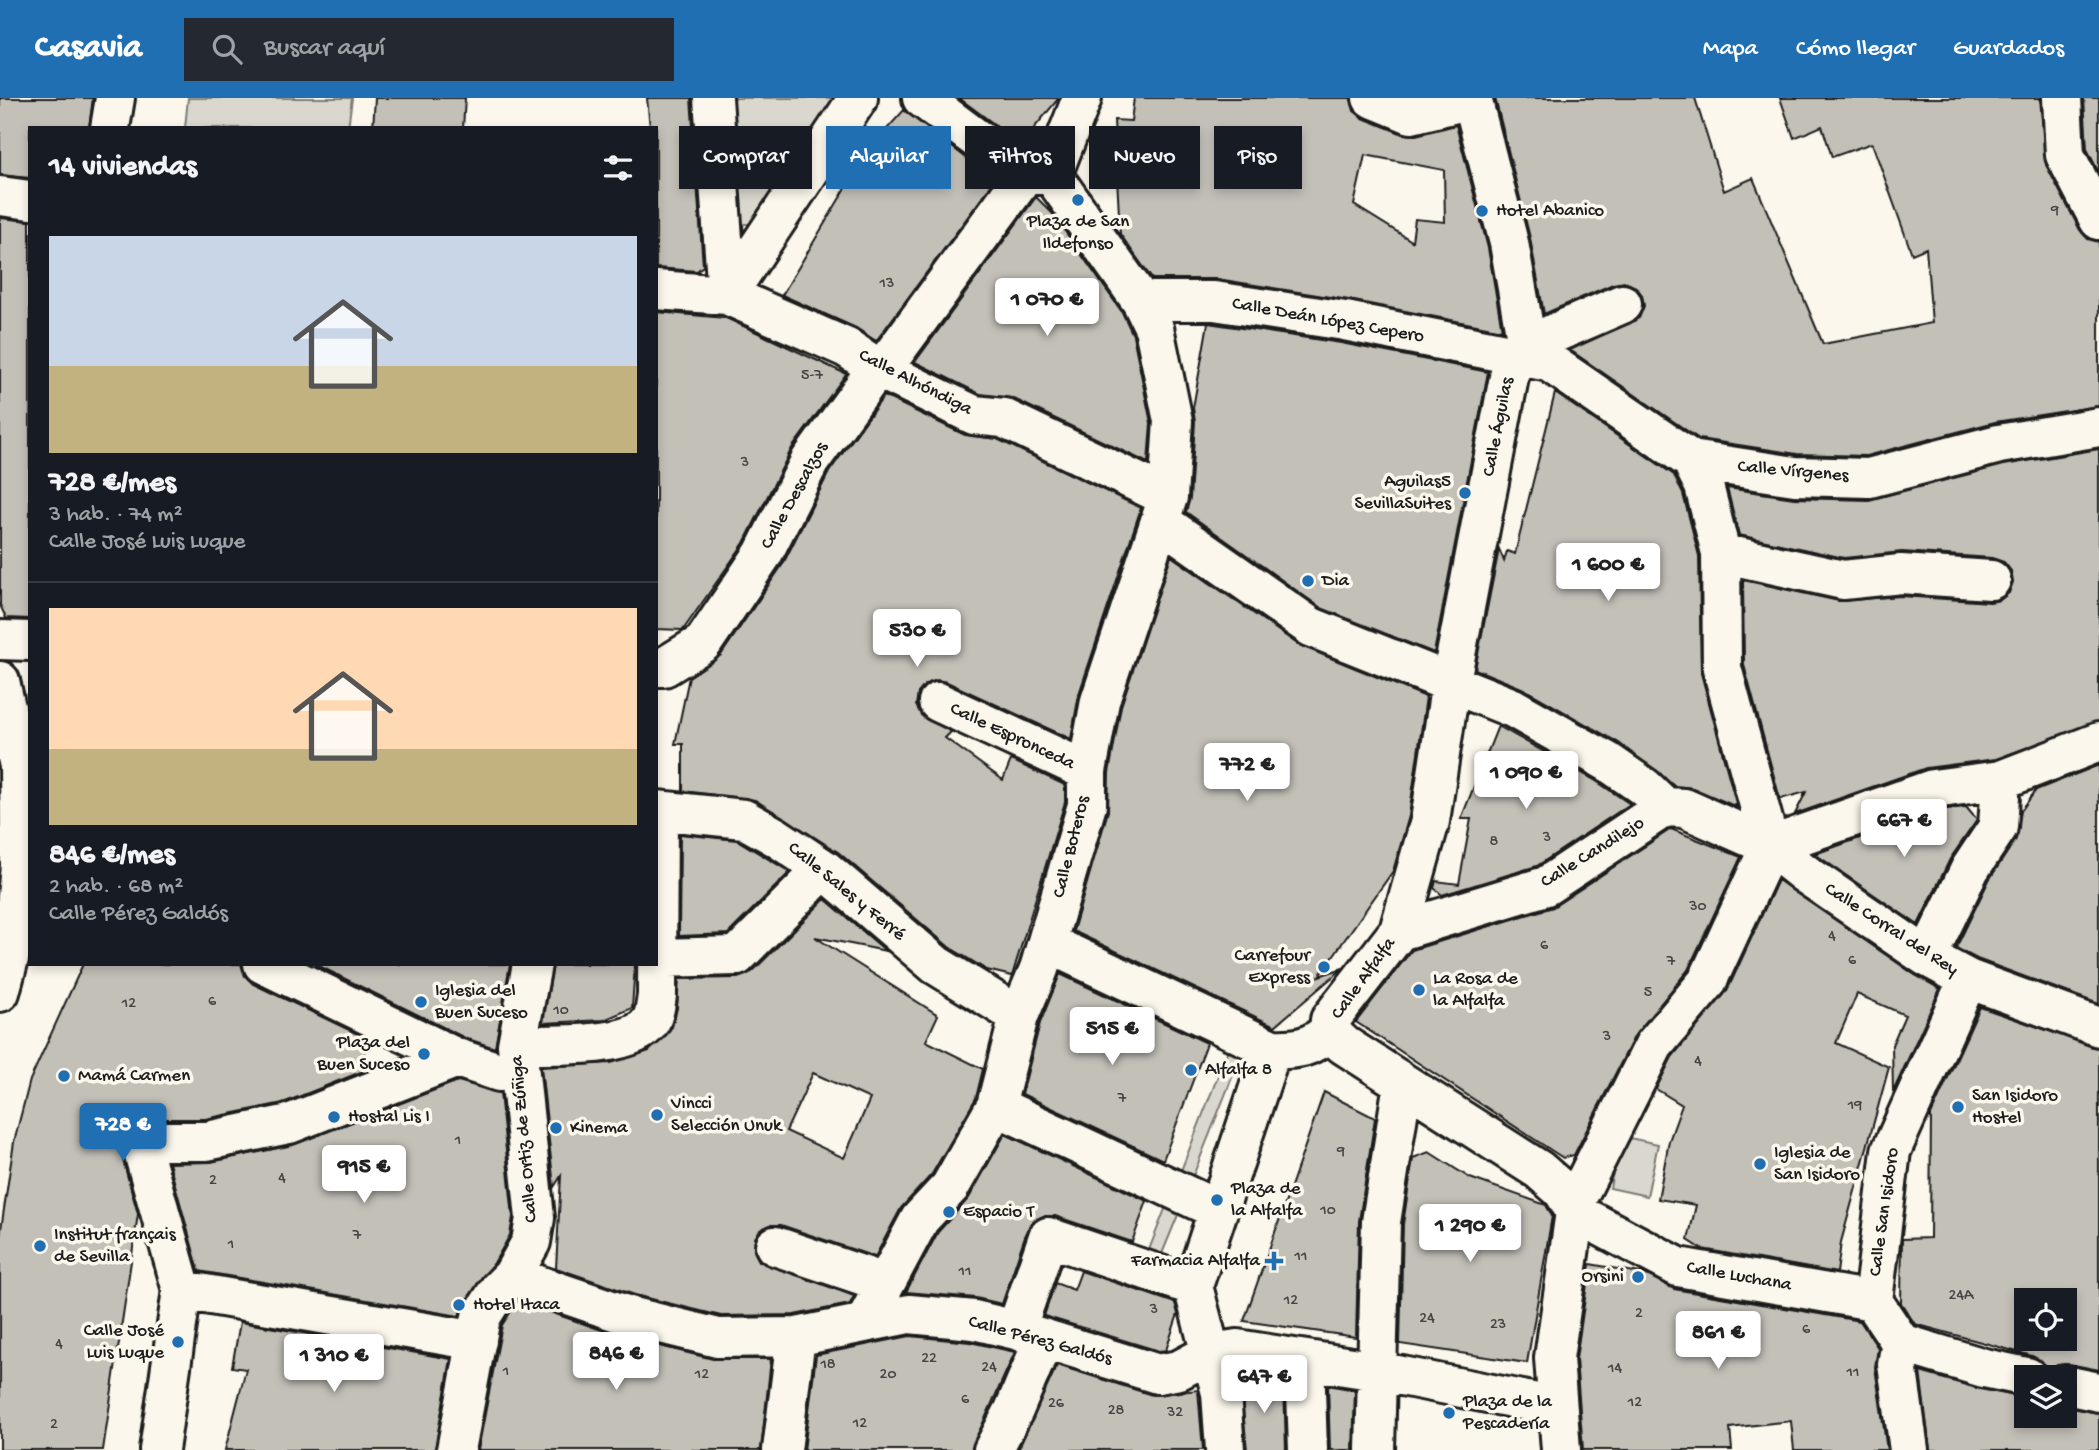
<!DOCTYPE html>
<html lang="es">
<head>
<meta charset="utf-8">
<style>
  body { margin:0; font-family:"Gochi Hand",sans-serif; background:#242831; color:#f1f3f6; height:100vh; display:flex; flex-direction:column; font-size:26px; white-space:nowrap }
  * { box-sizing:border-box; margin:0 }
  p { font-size:23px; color:#9ea1a6 }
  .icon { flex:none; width:38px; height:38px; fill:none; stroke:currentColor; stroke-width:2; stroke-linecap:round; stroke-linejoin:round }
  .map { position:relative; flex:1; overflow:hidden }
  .sheet { position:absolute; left:28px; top:28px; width:630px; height:840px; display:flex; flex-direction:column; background:#171b24; border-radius:0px; box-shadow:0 4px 10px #0003 }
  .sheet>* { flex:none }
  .guide { position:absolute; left:679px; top:28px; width:665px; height:63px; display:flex; gap:14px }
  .tools { position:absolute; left:2014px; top:1190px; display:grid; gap:14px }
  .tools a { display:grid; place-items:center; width:63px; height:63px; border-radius:0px; background:#171b24; box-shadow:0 4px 10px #0003; font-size:35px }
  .price { position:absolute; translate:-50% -60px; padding:0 16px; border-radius:7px; background:#fff; color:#222; font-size:23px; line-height:46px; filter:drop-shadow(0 2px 4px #0008) }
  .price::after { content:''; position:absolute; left:50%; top:42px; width:21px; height:16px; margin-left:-10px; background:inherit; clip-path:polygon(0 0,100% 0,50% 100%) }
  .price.current { background:#1f6fb2; color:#fff }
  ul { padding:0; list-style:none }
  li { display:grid; align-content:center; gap:14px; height:371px; padding:0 21px }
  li+li { border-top:2px solid #363941 }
  li span { display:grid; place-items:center; height:217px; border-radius:0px; color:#555 }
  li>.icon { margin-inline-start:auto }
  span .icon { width:126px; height:126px; fill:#fffc; stroke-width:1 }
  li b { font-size:30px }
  h2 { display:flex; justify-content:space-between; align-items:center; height:84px; padding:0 21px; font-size:30px }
  .pill { padding:0 24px; border-radius:0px; background:#171b24; box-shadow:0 4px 10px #0003; font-size:24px; line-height:63px }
  .pill.current { background:#1f6fb2; color:#fff }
  header { display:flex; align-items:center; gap:42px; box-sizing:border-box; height:98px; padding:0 35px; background:#1f6fb2; color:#fff }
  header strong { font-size:33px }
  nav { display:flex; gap:38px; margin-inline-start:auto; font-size:24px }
  .search { width:490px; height:63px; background:#242831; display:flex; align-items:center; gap:18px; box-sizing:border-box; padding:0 24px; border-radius:0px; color:#9ea1a6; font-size:26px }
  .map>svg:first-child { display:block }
  .green { fill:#dad7ce; stroke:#7b7a75; stroke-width:2 }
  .building { fill:#c3c0b8; stroke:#1c1c1c; stroke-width:2; fill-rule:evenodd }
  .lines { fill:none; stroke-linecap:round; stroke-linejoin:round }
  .street-casing { stroke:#1c1c1c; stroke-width:44 }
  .street { stroke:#fbf7ec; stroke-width:38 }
  .poi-dot { fill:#1f6fb2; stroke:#fbf7ec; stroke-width:2.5 }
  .labels { text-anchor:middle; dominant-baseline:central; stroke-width:7; stroke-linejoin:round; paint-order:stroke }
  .number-label { font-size:16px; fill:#464543 }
  .poi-label { font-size:19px; fill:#1c1c1c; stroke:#fbf7ec; text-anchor:start }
  .street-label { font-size:19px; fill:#1c1c1c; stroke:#fbf7ec }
</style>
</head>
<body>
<header>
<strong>Casavia</strong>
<div class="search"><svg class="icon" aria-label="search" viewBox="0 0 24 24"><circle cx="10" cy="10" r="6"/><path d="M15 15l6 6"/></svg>Buscar aquí</div>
<nav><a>Mapa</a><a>Cómo llegar</a><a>Guardados</a></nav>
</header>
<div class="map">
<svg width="2099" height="1352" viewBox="0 0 2099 1352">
  <rect width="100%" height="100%" fill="#fbf7ec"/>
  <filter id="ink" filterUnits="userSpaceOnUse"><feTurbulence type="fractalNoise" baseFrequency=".0143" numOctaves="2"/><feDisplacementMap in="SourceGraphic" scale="14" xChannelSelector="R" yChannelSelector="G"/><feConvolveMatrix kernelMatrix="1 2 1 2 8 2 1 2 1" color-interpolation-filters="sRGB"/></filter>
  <g filter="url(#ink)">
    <path class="green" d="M188,0H352L348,30H185Z
      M725,0H833L759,126H742L737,121Z
      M1228,952L1241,957L1189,1088L1177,1083Z
      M1620,1038L1658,1046L1647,1098L1610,1090Z
      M1167,1106L1180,1112L1157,1168L1145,1162Z"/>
    <path class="building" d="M0,0H93L89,30H30V80L0,77Z
      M375,0H465L463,30H373Z
      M647,0H691L703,168L697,173L656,170V30H650Z
      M959,0H1059L1021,46Z
      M1134,0H1351L1354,13L1363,20L1403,36L1416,37L1456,27L1488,150L1502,232L1349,202L1217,181H1152L1120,136L1114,22L1131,23ZM1365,57L1444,72L1445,124L1415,121L1412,143L1354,107Z
      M1495,0H1695L1724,93L1753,80L1823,246L1932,225L1926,150L1912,156L1872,45L1832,59L1822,28L1794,40L1780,0H2040L2046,67L2080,132L2088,141L2099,144V308L1995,324L1866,358L1797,356L1699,341L1570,252L1639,220L1644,208L1642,197L1636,189L1625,184L1613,186L1544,216L1530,140Z
      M2084,0H2099V75L2087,51Z
      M904,12L995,82L876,243L856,230L782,197L869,51Z
      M1036,99L1052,115L1122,214L1133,237L1151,325L1148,365L1012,300L980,296L915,264Z
      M0,120L30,123V521L6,520L0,507Z
      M656,214L726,220L846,276L792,350L744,445L683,532L656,531Z
      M1208,225L1341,245L1488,274L1434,555L1321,510L1186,414L1190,400L1195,324L1193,310Z
      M1555,295L1674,377L1683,396L1699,458L1701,575L1737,709L1693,690L1674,688L1619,645L1524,591L1475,571L1499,451L1504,463L1507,453L1515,456Z
      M884,298L965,337L997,341L1141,410L1079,596L1071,641L947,584L937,582L926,586L918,595L916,607L921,617L951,634L945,640L1003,682L1011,662L1065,687V704L1012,878L987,872L949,849L838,754L755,702L683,693V646H675L689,579L721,557L783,466L829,374Z
      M2099,351V623L1996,661L1926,670L1795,716L1806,694L1780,701L1744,567L1743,482L1839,503L1901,498L1990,504L2000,502L2009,495L2013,484L2011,473L2004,464L1992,460L1902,454L1844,460L1739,437L1727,390L1794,400L1869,402L2004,367Z
      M1171,458L1299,547L1426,599L1409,718L1393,773L1319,878L1343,870L1275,928L1073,833L1108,713L1109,675L1121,608Z
      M1498,628L1596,683L1630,706L1537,768L1442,797L1434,790L1436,783L1459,786L1471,721H1461Z
      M2099,667V906L1977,861L1956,850L1989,782L2016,741L2021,713L2036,692Z
      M1966,709L1977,722L1950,761L1918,827L1815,756L1938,712Z
      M1671,731L1741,759L1688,872L1635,937L1574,1057L1563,1060L1356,924L1412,852L1553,809Z
      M680,736L737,742L790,774L728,836L679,838Z
      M1778,782L1915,877L1940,891L1893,994L1892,947L1905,917L1857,896L1836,945L1889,969L1841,1144L1837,1175L1702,1151L1688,1142L1696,1107L1658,1101L1669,1043L1682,1007L1656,991L1672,959L1727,893Z
      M825,801L886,853L815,839L938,917L926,943L983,971L976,1000L932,1076L901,1110L875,1159L781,1127H770L760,1132L755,1140L754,1153L759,1163L854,1198L850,1206L794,1217L721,1218L635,1197L556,1170L561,1078L554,1089L541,969L611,965L649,953L672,929L677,910L679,881L738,880L752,874ZM813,975L870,1001L844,1060L786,1033Z
      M83,866H241L245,878L253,886L364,939L366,972L283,1005L205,1021H139L123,1029L119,1048L138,1116L103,1352H0V1138L14,1044L30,982Z
      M315,866H510L495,950L465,940Z
      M553,866H635L632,910L604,922L543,925Z
      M1060,876L1207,945L1163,1062L1022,996L1040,925Z
      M1980,909L2099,950V1272L2069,1266L2057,1267L2048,1274L2042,1263L2032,1258L1915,1226L1901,1205L1902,1141L1930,1140L1931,1017ZM2026,1202H2065V1241H2026Z
      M458,983L500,995L513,1119L510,1137L494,1165L463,1207L459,1218L199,1173L169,1065L211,1064L293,1047Z
      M1324,994L1375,1020L1359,1123L1356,1239L1244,1223Z
      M1005,1036L1147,1103L1132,1144L1055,1118H1043L1033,1123L1027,1132L1002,1206L976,1200L906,1194L938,1134L969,1100Z
      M1429,1054L1470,1080L1546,1107L1552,1118L1527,1265L1400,1246L1403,1126L1413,1060Z
      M1590,1166L1645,1176L1674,1191L1860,1223L1878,1250L1875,1269L1887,1352H1794L1791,1323L1730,1330L1732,1352H1583L1576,1261Z
      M1081,1173L1175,1205L1178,1216L1166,1252L1159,1253L1044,1218L1055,1185L1074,1192Z
      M518,1203L622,1239L713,1261H771L761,1352H478L502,1227Z
      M240,1224L451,1261L435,1352H225L246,1271L232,1269Z
      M910,1238L970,1244L1015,1254L971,1352H804L816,1257Z
      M1057,1267L1152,1297L1198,1292L1203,1352H1018Z
      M1920,1274L1980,1291L2026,1300V1318H2065V1309L2099,1315V1352H1930Z
      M1240,1282L1284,1285L1286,1352H1247Z
      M1328,1287L1355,1292L1353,1352H1330Z"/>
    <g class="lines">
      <defs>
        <path id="street" d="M713,0L727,197
          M922,0L1025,77H1049
          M1372,0L1411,16L1472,1
          M2062,0L2065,57L2099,122
          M110,30L115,0
          M1052,77L1082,0
          M0,98L30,102
          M656,192L727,197L847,250L879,271L974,317L1003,320L1168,399
          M727,197L858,0
          M1141,203H1214L1345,223L1549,264L1691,362L1795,378L1869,380L1999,346L2099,329
          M1527,247L1622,206
          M1691,362L1704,388L1721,455L1722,570L1770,748
          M1160,423L1311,529L1513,610L1608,664L1644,689L1665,709L1684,710L1770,748L1804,775L1927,859L1968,881L2099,929
          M1721,455L1843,482L1901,476L1991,482
          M0,542L30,543
          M656,569H664L703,545L763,456L810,363L873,276L886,266L1025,77
          M0,583L19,668L20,768L12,849L0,894
          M938,604L1087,673
          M656,712L744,721L776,739L824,771L936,867L1019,918
          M1770,748L1933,691L2001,682L2099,644
          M1399,833L1546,788L1665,709
          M1047,845L1272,951C1297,952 1311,950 1329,933
          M1927,859L1970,771L1998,729L2001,682
          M657,860L737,858L824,771
          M263,866L457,960L499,974L518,971
          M1329,933L1330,922L1399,833L1430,723L1451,583L1513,258L1527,247L1509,145L1472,0
          M1329,933L1344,947L1539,1072L1563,1093L1576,1115
          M517,947C549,946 631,952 650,924C655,917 656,904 657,897L658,712
          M996,1008L1218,1112
          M1576,1115L1678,1169L1873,1203
          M775,1148L885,1185
          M512,1178L629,1218L718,1240L796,1239L909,1216L974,1222L1016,1232L1158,1276L1179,1272L1211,1255L1237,1251L1377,1273L1557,1309
          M1193,1188L1272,951
          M1193,1188L1221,1295L1225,1352
          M182,1192L477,1243
          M866,1222L920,1121L950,1089L996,1008L1019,918L1039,871L1087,707V673L1100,603L1168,399L1173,323L1154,230L1141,203L1052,77
          M1016,1232L1048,1139L1193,1188
          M1901,1245L1984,1270L2027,1279
          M1305,1262L1308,1352
          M2065,1287L2099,1294
          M159,1352L182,1192L140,1043H207L289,1026L457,960
          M456,1352L481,1219L499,1191L512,1178L531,1144L535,1120L517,947L532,866
          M782,1352L796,1239
          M993,1352L1014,1312L1044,1241
          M1375,1352L1381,1124L1403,985
          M1561,1352L1554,1260L1577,1100L1654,947L1707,884L1770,748
          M1909,1352L1897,1266L1901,1245L1873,1203L1891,1053L1968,881"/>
      </defs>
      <use href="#street" class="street-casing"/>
      <use href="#street" class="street"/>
    </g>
  </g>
  <g class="poi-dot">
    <circle cx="1078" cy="102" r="7"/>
    <circle cx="1482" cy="113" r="7"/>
    <circle cx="1465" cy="395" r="7"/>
    <circle cx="1308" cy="483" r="7"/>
    <circle cx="1324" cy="869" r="7"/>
    <circle cx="1419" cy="892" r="7"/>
    <circle cx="421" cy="904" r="7"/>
    <circle cx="424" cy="956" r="7"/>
    <circle cx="1191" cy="972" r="7"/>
    <circle cx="64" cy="978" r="7"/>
    <circle cx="1958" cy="1009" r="7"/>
    <circle cx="657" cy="1017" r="7"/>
    <circle cx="334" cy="1019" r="7"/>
    <circle cx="556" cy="1030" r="7"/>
    <circle cx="1760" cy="1066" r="7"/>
    <circle cx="1217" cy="1102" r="7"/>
    <circle cx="949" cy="1114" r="7"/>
    <circle cx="40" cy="1148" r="7"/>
    <path d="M1270.5 1152.5h7v7h7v7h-7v7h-7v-7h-7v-7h7z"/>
    <circle cx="1638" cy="1179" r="7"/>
    <circle cx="459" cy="1207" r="7"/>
    <circle cx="178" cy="1244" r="7"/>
    <circle cx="1449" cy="1315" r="7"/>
  </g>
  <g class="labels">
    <g class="number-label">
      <text x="2055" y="113">9</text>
      <text x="887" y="186">13</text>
      <text x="812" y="278">5-7</text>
      <text x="745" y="365">3</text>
      <text x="1547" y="740">3</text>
      <text x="1494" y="744">8</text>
      <text x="1698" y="809">30</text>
      <text x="1832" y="839">4</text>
      <text x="1544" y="848">6</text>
      <text x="1852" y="863">6</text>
      <text x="1671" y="864">7</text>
      <text x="1648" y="895">5</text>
      <text x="212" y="904">6</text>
      <text x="129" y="906">12</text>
      <text x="561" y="913">10</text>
      <text x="1607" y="939">3</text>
      <text x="1698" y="964">4</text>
      <text x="1122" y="1001">7</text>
      <text x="1855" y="1008">19</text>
      <text x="458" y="1043">1</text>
      <text x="1341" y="1054">9</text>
      <text x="282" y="1081">4</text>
      <text x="213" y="1083">2</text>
      <text x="1328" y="1113">10</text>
      <text x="357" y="1138">7</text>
      <text x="231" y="1147">1</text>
      <text x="1301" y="1159">11</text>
      <text x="965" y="1174">11</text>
      <text x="1961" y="1198">24A</text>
      <text x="1291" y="1203">12</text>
      <text x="1154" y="1212">3</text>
      <text x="1639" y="1216">2</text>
      <text x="1427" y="1221">24</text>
      <text x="1498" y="1227">23</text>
      <text x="1806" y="1232">6</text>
      <text x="59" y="1247">4</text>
      <text x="929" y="1261">22</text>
      <text x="828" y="1267">18</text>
      <text x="989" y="1270">24</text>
      <text x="1615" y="1271">14</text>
      <text x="506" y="1274">1</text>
      <text x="1853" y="1275">11</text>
      <text x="702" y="1277">12</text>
      <text x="888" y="1277">20</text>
      <text x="965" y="1302">6</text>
      <text x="1635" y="1305">12</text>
      <text x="1056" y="1306">26</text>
      <text x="1116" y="1313">28</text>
      <text x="1175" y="1315">32</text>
      <text x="860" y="1326">12</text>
      <text x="54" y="1327">2</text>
    </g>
    <g class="poi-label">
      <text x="1496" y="113">Hotel Abanico</text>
      <text x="1078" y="124" text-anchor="middle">Plaza de San<tspan x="1078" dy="22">Ildefonso</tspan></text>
      <text x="1451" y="384" text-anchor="end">Aguilas5<tspan x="1451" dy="22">SevillaSuites</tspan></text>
      <text x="1322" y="483">Dia</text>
      <text x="1310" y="858" text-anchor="end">Carrefour<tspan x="1310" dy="22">Express</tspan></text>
      <text x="1433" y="881">La Rosa de<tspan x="1433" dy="22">la Alfalfa</tspan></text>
      <text x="435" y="893">Iglesia del<tspan x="435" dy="22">Buen Suceso</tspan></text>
      <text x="410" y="945" text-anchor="end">Plaza del<tspan x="410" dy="22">Buen Suceso</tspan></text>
      <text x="1205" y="972">Alfalfa 8</text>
      <text x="78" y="978">Mamá Carmen</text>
      <text x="1972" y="998">San Isidoro<tspan x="1972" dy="22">Hostel</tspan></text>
      <text x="671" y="1006">Vincci<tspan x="671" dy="22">Selección Unuk</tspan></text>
      <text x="348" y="1019">Hostal Lis I</text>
      <text x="570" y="1030">Kinema</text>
      <text x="1774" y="1055">Iglesia de<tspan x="1774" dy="22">San Isidoro</tspan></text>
      <text x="1231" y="1091">Plaza de<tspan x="1231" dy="22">la Alfalfa</tspan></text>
      <text x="963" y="1114">Espacio T</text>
      <text x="54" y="1137">Institut français<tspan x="54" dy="22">de Sevilla</tspan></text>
      <text x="1260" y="1163" text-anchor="end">Farmacia Alfalfa</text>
      <text x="1624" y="1179" text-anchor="end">Orsini</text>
      <text x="473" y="1207">Hotel Itaca</text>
      <text x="164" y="1233" text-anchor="end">Calle José<tspan x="164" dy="22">Luis Luque</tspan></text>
      <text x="1463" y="1304">Plaza de la<tspan x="1463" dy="22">Pescadería</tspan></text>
    </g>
    <g class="street-label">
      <text transform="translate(1328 223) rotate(10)">Calle Deán López Cepero</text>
      <text transform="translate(915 285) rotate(27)">Calle Alhóndiga</text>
      <text transform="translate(1499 329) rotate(-79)">Calle Águilas</text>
      <text transform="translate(1793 374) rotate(5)">Calle Vírgenes</text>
      <text transform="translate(795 398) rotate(-61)">Calle Descalzos</text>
      <text transform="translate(1012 639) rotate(25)">Calle Espronceda</text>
      <text transform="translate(1072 749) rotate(-76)">Calle Boteros</text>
      <text transform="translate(1593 755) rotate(-32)">Calle Candilejo</text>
      <text transform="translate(846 794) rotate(39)">Calle Sales y Ferré</text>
      <text transform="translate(1891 832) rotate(33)">Calle Corral del Rey</text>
      <text transform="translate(1364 881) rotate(-54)">Calle Alfalfa</text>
      <text transform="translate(525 1041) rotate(-95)">Calle Ortiz de Zúñiga</text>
      <text transform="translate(1885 1114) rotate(-82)">Calle San Isidoro</text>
      <text transform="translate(1739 1179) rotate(10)">Calle Luchana</text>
      <text transform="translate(1040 1243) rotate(15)">Calle Pérez Galdós</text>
    </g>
  </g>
</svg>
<div class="tools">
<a><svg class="icon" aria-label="locate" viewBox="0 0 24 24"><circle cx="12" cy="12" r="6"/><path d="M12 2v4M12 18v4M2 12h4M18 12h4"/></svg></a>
<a><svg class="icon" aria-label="layers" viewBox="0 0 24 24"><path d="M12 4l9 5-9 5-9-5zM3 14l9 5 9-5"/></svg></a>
</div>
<b class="price" style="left:1047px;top:240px">1 070 €</b>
<b class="price" style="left:1608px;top:505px">1 600 €</b>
<b class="price" style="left:917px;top:571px">530 €</b>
<b class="price" style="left:1247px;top:705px">772 €</b>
<b class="price" style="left:1526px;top:713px">1 090 €</b>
<b class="price" style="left:1904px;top:761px">667 €</b>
<b class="price" style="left:1112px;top:969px">515 €</b>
<b class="price current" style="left:123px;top:1065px">728 €</b>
<b class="price" style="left:364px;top:1107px">915 €</b>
<b class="price" style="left:1470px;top:1166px">1 290 €</b>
<b class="price" style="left:1718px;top:1273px">861 €</b>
<b class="price" style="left:616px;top:1294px">846 €</b>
<b class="price" style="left:334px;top:1296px">1 310 €</b>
<b class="price" style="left:1264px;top:1317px">647 €</b>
<div class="guide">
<a class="pill">Comprar</a>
<a class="pill current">Alquilar</a>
<a class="pill">Filtros</a>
<a class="pill">Nuevo</a>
<a class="pill">Piso</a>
</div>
<section class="sheet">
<h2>14 viviendas<svg class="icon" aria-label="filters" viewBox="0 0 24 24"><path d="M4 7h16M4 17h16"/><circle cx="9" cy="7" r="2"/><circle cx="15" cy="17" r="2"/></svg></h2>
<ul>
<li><span style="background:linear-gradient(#c9d6e8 60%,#c2b280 0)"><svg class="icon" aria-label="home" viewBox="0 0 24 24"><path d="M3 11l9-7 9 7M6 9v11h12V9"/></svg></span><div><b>728 €/mes</b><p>3 hab. · 74 m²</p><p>Calle José Luis Luque</p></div></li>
<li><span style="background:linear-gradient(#ffd9b3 65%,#c2b280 0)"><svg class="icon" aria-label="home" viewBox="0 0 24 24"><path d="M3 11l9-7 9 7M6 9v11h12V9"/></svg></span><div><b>846 €/mes</b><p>2 hab. · 68 m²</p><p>Calle Pérez Galdós</p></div></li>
</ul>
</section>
</div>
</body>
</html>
